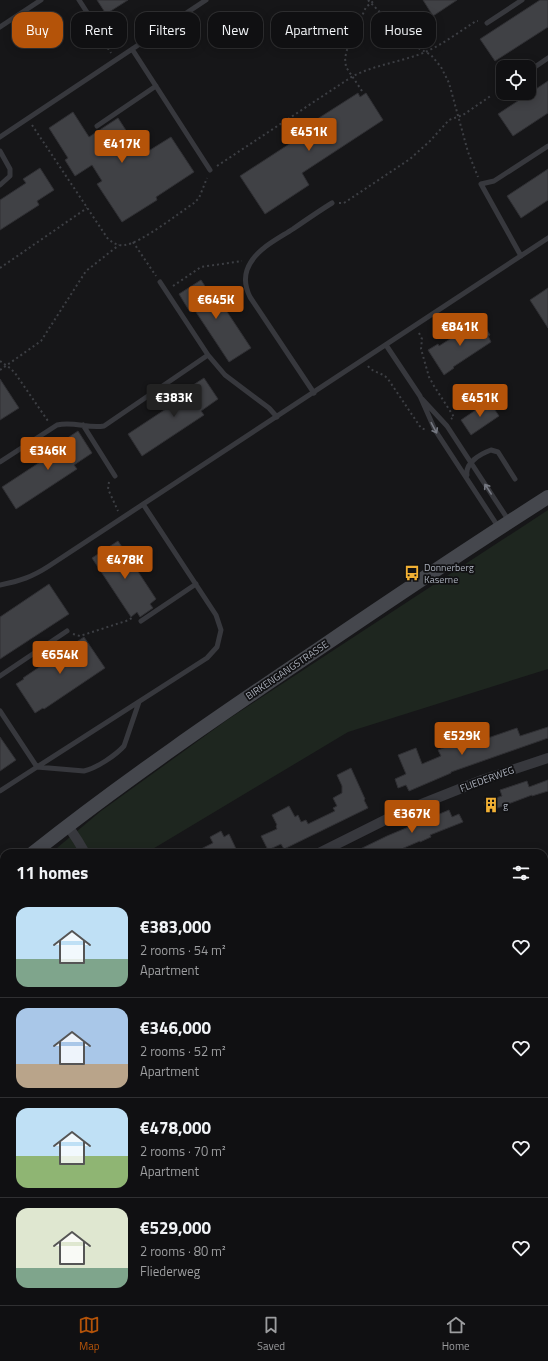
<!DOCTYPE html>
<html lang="en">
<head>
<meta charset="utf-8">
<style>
  body { margin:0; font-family:"Titillium Web",sans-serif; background:#19191b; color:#f1f3f6; height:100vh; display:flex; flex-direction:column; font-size:15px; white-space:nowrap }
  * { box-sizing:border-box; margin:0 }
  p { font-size:13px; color:#9c9d9f }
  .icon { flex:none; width:22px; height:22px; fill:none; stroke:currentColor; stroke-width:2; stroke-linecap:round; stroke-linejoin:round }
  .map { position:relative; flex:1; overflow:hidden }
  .drawer { position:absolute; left:0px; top:849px; width:548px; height:456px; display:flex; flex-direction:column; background:#101012; border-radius:12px 12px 0 0; box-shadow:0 2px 10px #0003,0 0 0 1px #303032 }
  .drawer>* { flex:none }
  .top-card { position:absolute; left:12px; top:12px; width:524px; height:36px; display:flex; gap:8px }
  .buttons { position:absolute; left:496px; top:60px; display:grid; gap:8px }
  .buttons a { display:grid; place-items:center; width:40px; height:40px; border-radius:8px; background:#101012; box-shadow:0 2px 10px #0003,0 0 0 1px #303032; font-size:20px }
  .price { position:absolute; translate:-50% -34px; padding:0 9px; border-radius:4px; background:#b45309; color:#fff; font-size:13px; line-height:26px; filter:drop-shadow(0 1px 2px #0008) }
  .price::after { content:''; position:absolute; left:50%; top:24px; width:12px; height:9px; margin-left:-6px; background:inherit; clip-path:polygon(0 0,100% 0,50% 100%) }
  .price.selected { background:#222; color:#fff }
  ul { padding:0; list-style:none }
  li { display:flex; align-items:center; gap:12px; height:100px; padding:0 16px }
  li+li { border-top:1px solid #303032 }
  li span { display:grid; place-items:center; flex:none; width:112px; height:80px; border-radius:12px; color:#555 }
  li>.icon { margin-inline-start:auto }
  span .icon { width:48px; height:48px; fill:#fffc; stroke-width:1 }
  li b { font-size:17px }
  h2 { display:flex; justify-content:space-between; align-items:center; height:48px; padding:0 16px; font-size:17px }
  .pill { padding:0 14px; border-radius:12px; background:#101012; box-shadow:0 2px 10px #0003,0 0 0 1px #303032; font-size:14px; line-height:36px }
  .pill.selected { background:#b45309; color:#fff }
  .dock { display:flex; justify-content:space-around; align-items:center; height:56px; border-top:1px solid #303032; background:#101012; font-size:11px; color:#9c9d9f }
  .dock a { display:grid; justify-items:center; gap:2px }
  .dock .selected { color:#b45309 }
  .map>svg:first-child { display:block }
  .green { fill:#1e261f }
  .building { fill:#404145; stroke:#303034 }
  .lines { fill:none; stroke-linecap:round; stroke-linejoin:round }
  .path { stroke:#3d3f44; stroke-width:2; stroke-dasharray:2 3; stroke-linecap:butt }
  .lane { stroke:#37383d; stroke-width:5 }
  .street { stroke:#37383d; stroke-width:10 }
  .secondary { stroke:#45474d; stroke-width:14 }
  .oneway { stroke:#757881 }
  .labels { text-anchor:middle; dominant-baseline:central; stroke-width:3.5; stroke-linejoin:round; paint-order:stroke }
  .poi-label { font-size:10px; fill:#a8adb8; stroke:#111113; text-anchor:start }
  .street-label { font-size:10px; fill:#a8adb8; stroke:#111113 }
</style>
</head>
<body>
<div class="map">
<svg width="548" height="1305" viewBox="0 0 548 1305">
  <rect width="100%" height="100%" fill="#161618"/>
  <path class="green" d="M548,510V669L348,732L146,853H51L101,811L227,720Z
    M4,890V919L0,922V893Z
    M270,1301H316L318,1305H261Z"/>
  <path class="building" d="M97,0H128L106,14Z
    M423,0H457L433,16Z
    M540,0H548V27L495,61L480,39Z
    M548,81V113L513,136L498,114Z
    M358,93L360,97L366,93L383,120L302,173L309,185L265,214L240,176L300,137L297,132Z
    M73,112L89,137L118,118L142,155L171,137L194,172L156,197L157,200L122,222L97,184L102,181L92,165L75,176L65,160L68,158L49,128Z
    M40,168L54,190L37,201L39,205L0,230V200L26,183L23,179Z
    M548,169V200L521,218L507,196Z
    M201,280L212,297L216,295L251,348L229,362L194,309L190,312L179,294Z
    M548,288V328L530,300Z
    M478,321L481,326L484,325L490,335L488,336L491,342L453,367L454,368L444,375L428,350L438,344L439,346Z
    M204,378L218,399L201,411L204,415L142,456L128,434L190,393L187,389Z
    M0,379L19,408L0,420Z
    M489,401L499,416L471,435L461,420Z
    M78,431L92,453L74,465L77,469L16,509L2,487L63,447L60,443Z
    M118,541L156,599L150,604L153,608L140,617L137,612L131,617L92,558Z
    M49,584L69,614L0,659V617Z
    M84,637L105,668L44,709L43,708L35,713L16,684L24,679L23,678Z
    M548,727V738L451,772V773L409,791L406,785L398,788L395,779L406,774L398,755L416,748L422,764L441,756L438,750L481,734L482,740L517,728L520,736Z
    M0,737L16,760L0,771Z
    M351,768L365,799L364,800L368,808L284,849L281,844L268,850L261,836L277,829L276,826L277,825L272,815L289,806L295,817L298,815L301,822L306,820L308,824L335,811L333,808L337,806L333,798L342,793V786L337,775Z
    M548,780V791L532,796V795L487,812L484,802L502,796L500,790L527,781L529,787Z
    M449,810L452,817L459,814L463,822L430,835L431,837L420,842V841L399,850L401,853H352L387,836Z
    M221,831L224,837L229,834L238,853H193L213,843L210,837Z"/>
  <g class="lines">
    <path class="path" d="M368,0L403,36L413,45L431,55L441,67L449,83L468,152L478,177
      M94,27L111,53
      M362,91L346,67L345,58L347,50L366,7L375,0
      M32,125L108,239C113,243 118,246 125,245C141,243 179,213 194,203L199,198L207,178
      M217,166L353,76C375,65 400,62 423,53C442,45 459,32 476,21H478
      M339,203H344L410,159L430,141L449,120L463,115L492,95
      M133,242L156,276
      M0,268L87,208
      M173,286L201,267L242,261
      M419,333L422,339L421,349L429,377L434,386L454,417L451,419
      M0,361L10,368L15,373L48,421
      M368,366C373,373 382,372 388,379L421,428L426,430
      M0,370L41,341L86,271L119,245
      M109,482L108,489L118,511
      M73,634L80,636L129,620L133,617"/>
    <path class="lane" d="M79,0L92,20
      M487,23L522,0
      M0,27L41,0
      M132,49L210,170
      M529,71L548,58
      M499,90L503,88
      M97,126L156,86
      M0,137L206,0
      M0,151L10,169V176L0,185
      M521,256L481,184L494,181L548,146
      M160,282L208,355
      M386,345L420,396L435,430L499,528
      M314,393L250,297C246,289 244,279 247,270C254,250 276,240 293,229C306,220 319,211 332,203
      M422,399L447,426L509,521
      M83,425L115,476
      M0,462L57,425C74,421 88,429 104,426L208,355L225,375L269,408L277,417
      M467,475C465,463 480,454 491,450L498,452L515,479
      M0,585C20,581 32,577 49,566L548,238
      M141,621L196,584
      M0,676L67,631
      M0,711L37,767L207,658L217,647L221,630L216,615L143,504
      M0,791L37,767L84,771C97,768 116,755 124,746L139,702"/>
    <path class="street" d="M68,826L78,841L85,853
      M319,853L399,813L482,780L548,758
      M0,932L4,929
      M544,962L548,961
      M544,1158L548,1157
      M0,1180L4,1177
      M458,1301L460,1305
      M199,1305L243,1301"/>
    <path class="secondary" d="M33,853C125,780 222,714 320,648C395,597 471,546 548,497
      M0,879L4,876"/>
  </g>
  <defs><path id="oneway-shaft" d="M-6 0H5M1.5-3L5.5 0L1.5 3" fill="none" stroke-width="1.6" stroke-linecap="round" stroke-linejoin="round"/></defs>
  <g class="oneway">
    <use href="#oneway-shaft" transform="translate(434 428) rotate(62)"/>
    <use href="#oneway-shaft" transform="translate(488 489) rotate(-123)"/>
  </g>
  <defs>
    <symbol id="bus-bare" viewBox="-9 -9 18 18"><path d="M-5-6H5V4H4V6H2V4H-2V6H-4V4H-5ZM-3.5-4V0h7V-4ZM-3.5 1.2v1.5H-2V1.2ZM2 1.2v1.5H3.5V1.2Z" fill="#f2b134" stroke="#111113" stroke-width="2.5" paint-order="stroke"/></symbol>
    <symbol id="building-bare" viewBox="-9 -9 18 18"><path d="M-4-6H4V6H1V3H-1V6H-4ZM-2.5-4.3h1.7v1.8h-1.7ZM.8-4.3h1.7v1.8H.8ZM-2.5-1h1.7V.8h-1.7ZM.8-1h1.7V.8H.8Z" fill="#f2b134" stroke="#111113" stroke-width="2.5" paint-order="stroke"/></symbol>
  </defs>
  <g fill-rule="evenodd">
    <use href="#bus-bare" x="401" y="562" width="22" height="22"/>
    <use href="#building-bare" x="480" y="794" width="22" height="22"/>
  </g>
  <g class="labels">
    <g class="poi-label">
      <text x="424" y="567">Donnerberg<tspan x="424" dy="12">Kaserne</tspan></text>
      <text x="503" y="805">g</text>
    </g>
    <g class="street-label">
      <text transform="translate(287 670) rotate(-34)">BIRKENGANGSTRASSE</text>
      <text transform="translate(487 779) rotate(-20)">FLIEDERWEG</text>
    </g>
  </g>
</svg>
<div class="buttons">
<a><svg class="icon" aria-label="locate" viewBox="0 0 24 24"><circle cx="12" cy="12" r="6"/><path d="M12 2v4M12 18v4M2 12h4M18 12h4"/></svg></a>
</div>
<b class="price" style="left:309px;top:152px">€451K</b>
<b class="price" style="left:122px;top:164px">€417K</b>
<b class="price" style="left:216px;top:320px">€645K</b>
<b class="price" style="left:460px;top:347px">€841K</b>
<b class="price selected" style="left:174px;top:418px">€383K</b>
<b class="price" style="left:480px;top:418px">€451K</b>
<b class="price" style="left:48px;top:471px">€346K</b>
<b class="price" style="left:125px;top:580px">€478K</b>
<b class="price" style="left:60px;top:675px">€654K</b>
<b class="price" style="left:462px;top:756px">€529K</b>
<b class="price" style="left:412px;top:834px">€367K</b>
<div class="top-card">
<a class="pill selected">Buy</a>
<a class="pill">Rent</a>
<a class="pill">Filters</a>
<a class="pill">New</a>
<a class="pill">Apartment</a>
<a class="pill">House</a>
</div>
<section class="drawer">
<h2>11 homes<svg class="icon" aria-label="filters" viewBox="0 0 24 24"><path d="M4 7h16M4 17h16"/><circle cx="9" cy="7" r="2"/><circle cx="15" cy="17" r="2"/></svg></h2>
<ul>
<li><span style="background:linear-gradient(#bfe0f5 65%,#7fa58c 0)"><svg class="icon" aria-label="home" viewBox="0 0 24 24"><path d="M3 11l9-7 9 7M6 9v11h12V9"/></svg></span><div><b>€383,000</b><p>2 rooms · 54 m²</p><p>Apartment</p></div><svg class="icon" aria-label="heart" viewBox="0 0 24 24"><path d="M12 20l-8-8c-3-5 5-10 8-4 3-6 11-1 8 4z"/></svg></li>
<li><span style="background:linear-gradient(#a9c7e8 70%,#b9a48a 0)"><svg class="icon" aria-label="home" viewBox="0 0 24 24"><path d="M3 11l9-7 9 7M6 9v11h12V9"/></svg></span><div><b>€346,000</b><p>2 rooms · 52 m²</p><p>Apartment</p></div><svg class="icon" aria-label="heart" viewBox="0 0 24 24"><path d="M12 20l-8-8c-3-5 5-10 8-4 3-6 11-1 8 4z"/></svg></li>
<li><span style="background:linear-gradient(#bfe0f5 60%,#8fb573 0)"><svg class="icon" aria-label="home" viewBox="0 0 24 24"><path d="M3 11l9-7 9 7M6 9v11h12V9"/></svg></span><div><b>€478,000</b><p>2 rooms · 70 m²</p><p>Apartment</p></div><svg class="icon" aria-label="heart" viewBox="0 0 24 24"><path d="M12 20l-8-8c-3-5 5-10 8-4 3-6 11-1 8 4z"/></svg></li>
<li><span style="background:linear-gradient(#dfe7d0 75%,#7fa58c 0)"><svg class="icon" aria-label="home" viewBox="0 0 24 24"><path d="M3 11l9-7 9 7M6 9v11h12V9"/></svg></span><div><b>€529,000</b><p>2 rooms · 80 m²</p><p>Fliederweg</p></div><svg class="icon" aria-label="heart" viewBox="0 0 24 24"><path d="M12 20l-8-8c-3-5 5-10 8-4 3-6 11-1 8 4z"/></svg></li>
</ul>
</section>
</div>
<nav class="dock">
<a class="selected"><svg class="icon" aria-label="map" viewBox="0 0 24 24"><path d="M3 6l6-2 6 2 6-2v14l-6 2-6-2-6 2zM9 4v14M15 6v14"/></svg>Map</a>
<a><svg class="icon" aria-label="saved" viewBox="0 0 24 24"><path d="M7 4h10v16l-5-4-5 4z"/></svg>Saved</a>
<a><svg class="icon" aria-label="home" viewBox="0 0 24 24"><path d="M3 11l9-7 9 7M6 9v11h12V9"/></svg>Home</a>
</nav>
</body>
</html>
